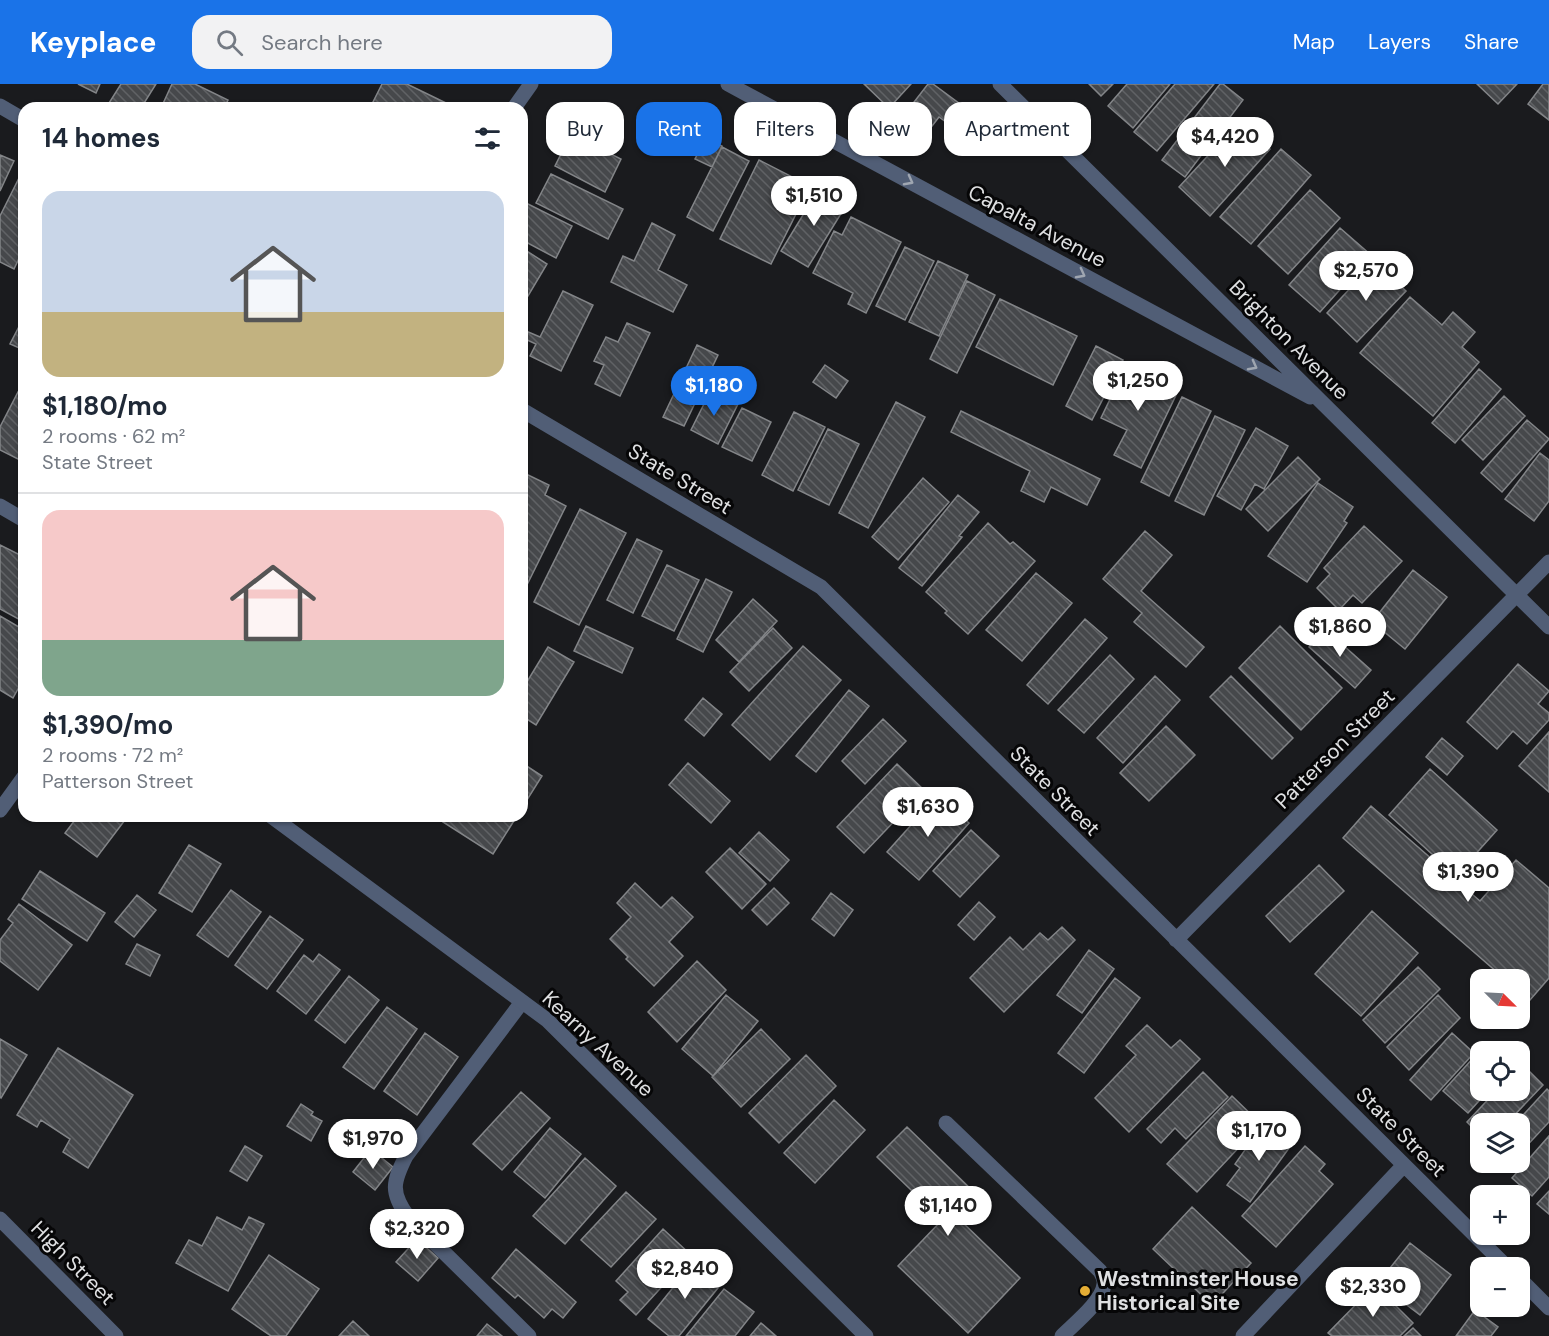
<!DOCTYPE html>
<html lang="en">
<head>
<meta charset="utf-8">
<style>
  body { margin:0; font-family:"DM Sans",sans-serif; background:#f2f2f3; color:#1f2937; height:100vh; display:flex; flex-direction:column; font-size:22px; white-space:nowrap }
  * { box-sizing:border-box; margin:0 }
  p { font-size:20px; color:#747a83 }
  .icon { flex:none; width:33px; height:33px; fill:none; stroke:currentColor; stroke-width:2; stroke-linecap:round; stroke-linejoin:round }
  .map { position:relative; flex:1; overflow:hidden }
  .side { position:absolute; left:18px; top:18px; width:510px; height:720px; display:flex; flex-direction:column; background:#fff; border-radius:18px; box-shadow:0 2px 4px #0004 }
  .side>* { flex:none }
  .hud { position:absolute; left:546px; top:18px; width:570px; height:54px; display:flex; gap:12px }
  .needle { width:39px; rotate:114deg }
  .tools { position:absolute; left:1470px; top:885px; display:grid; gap:12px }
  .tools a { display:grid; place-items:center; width:60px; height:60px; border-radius:12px; background:#fff; box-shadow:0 2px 4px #0004; font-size:30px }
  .price { position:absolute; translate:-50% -51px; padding:0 14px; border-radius:21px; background:#fff; color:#222; font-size:20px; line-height:39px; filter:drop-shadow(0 2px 3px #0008) }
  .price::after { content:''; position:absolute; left:50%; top:36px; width:18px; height:14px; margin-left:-9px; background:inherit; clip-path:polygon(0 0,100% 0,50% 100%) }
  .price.selected { background:#1a73e8; color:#fff }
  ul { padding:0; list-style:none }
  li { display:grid; align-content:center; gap:12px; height:318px; padding:0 24px }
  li+li { border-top:2px solid #e0e1e3 }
  li span { display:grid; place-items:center; height:186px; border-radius:18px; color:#555 }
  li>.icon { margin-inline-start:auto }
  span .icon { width:108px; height:108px; fill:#fffc; stroke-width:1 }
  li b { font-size:26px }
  h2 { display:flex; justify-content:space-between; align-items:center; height:72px; padding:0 24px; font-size:26px }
  .chip { padding:0 21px; border-radius:18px; background:#fff; box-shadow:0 2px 4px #0004; font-size:21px; line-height:54px }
  .chip.selected { background:#1a73e8; color:#fff }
  header { display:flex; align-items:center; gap:36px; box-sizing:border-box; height:84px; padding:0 30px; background:#1a73e8; color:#fff }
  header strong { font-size:28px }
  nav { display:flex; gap:33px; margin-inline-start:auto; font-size:21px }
  .search { width:420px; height:54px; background:#f2f2f3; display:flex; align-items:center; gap:15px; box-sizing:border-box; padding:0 21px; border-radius:18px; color:#747a83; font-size:22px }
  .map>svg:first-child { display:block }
  .building { fill:url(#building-back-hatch); stroke:#838588; stroke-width:1.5 }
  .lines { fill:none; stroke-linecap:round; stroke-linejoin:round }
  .lane { stroke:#515e76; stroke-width:15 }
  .street { stroke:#515e76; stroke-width:15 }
  .oneway { stroke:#9fa6b1 }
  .poi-dot { fill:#e4ad35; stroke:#060607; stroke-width:2 }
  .labels { text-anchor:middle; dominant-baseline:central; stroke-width:6; stroke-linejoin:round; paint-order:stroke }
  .street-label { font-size:21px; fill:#dfe0e2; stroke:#060607 }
  .poi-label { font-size:21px; font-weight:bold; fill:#dfe0e2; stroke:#060607; text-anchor:start }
</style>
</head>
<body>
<header>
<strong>Keyplace</strong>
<div class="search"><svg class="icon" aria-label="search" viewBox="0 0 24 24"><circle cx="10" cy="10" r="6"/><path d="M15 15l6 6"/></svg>Search here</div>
<nav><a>Map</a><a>Layers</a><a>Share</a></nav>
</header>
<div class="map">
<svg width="1549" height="1252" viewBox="0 0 1549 1252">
  <defs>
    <pattern id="building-back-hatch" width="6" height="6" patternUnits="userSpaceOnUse" patternTransform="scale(1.5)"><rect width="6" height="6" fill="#46484b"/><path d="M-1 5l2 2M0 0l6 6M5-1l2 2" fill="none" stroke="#606265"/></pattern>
  </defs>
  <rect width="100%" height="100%" fill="#1a1b1e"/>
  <path class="building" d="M78,0H100L96,9Z
    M121,0H156L141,24H116L109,19Z
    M172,0H195L228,16L224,24H161Z
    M382,0H407L450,21L449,24H370Z
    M864,0H911L889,24Z
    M928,0H933L964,23L950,41L939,33L929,46L920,40L912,51L897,40Z
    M1089,0H1113L1101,12Z
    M1127,0H1170L1133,44L1108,22Z
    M1175,0H1214L1157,67L1134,48Z
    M1220,0H1223L1243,16L1185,93L1162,76Z
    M1477,0H1517L1498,20Z
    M1543,0H1549V36L1528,20Z
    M1240,37L1270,65L1210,132L1179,103Z
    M571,50L621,75L605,108L555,82Z
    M706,54L722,62L712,83L695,75Z
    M722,63L749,77L713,147L687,133Z
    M1281,65L1311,91L1251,160L1220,133Z
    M0,71L14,77L0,107Z
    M759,76L810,102L771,180L720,155Z
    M24,84V164L14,185L0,178V132Z
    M551,90L623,125L608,155L536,119Z
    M820,103L847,120L808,183L781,167Z
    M1310,106L1340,134L1288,190L1258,162Z
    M522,117L572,142L556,174L522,156Z
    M851,133L901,158L866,229L848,220L853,209L813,189L834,147L842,151Z
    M652,139L675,151L658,186L687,201L673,228L611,198L623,172L634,177Z
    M1340,144L1371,171L1320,228L1289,201Z
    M905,163L934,177L905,236L876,222Z
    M522,164L547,180L528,212L522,208Z
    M938,177L968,191L939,252L909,238Z
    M1375,178L1406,207L1357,258L1327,229Z
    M967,197L995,211L957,289L930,275Z
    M563,207L593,221L561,287L530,272L536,260L523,254L526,247L540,253Z
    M1410,213L1442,241L1453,228L1475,248L1462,263L1479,278L1433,332L1360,269Z
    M1000,215L1077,252L1053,301L976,263Z
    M23,235L24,236V266L10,260Z
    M627,239L650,249L620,312L595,300L604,281L594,277L606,253L618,258Z
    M697,261L718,271L684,342L663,333Z
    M1096,262L1123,276L1092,336L1066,322Z
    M1128,278L1158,292L1155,299L1177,309L1141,384L1114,371L1127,346L1101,334Z
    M825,281L848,297L836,314L813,298Z
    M1479,285L1501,305L1455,359L1432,339Z
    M711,306L738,320L718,360L691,346Z
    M18,308L24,311V378L0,366V343Z
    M1504,312L1525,332L1483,376L1462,356Z
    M1182,313L1211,327L1169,412L1141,398Z
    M896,318L925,333L868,444L839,429Z
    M742,324L771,338L752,377L722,363Z
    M961,327L1100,395L1087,421L1051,403L1044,418L1021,407L1030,387L951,348Z
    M794,328L825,343L793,407L762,391Z
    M1215,332L1245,346L1204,431L1175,417Z
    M1527,336L1549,355L1502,408L1481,389Z
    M1256,344L1288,362L1264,405L1255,400L1241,426L1217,412Z
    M828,345L859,360L829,421L798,406Z
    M1540,369L1549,376V417L1534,437L1505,415Z
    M1298,373L1320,395L1268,447L1246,425Z
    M526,390L549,401L545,411L566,422L522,511V397Z
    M923,394L949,418L898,476L872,453Z
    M1318,399L1353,423L1344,437L1347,439L1307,498L1268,472Z
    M958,411L979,428L959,452L962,453L922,502L899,484Z
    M580,425L626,449L579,541L534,518Z
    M988,439L1010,460L1013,458L1035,477L968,550L945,529L947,527L926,508Z
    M1364,442L1402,477L1362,519L1353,511L1339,526L1317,504L1330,490L1324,484Z
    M1145,447L1172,471L1141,507L1204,563L1186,583L1134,538L1142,529L1103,495Z
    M637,455L662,467L633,529L607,516Z
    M0,461L24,473V538L0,525Z
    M667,481L699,496L674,547L642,532Z
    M1413,486L1447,513L1405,565L1372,538Z
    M1036,489L1072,519L1022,577L986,546Z
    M706,495L732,508L703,568L677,555Z
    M753,515L777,537L739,578L716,556Z
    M0,532L24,546V594L13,614L0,606Z
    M1085,535L1107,554L1048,620L1027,601Z
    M586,542L633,564L622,589L574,567Z
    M1280,542L1342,604L1301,646L1239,584Z
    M773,544L792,564L749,607L730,588Z
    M1325,545L1371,586L1355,604L1309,563Z
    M803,562L841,596L770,676L732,641Z
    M548,563L574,578L536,641L522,632V606Z
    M1110,571L1134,595L1084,649L1058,626Z
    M1518,580L1549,607L1538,620L1549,629V636L1527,660L1513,647L1497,665L1467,638Z
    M1155,592L1180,616L1123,679L1097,654Z
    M1231,592L1293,654L1272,675L1210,613Z
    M849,606L869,622L816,688L796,672Z
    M703,614L722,630L704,652L685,636Z
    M883,635L906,657L865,700L842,677Z
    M1166,642L1195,671L1149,717L1120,689Z
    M1549,648V708L1519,682Z
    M1442,654L1463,672L1447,691L1426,673Z
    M522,679L542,692L522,724Z
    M688,679L730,717L711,739L669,701Z
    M897,680L924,706L864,769L837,743Z
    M1430,685L1497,746L1456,792L1389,731Z
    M938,711L969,739L919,796L887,768Z
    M1371,722L1480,817L1516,776L1549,804V894L1530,916L1520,907V896H1506L1343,754Z
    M78,732H128L97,773L65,749Z
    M447,732H517L493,770L443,738Z
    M971,746L999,772L960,813L933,787Z
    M759,748L789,776L770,797L739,769Z
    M189,761L221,780L192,828L159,809Z
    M730,764L766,800L742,825L706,788Z
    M1319,781L1344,807L1290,858L1266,832Z
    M40,787L105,829L87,857L22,815Z
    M635,799L661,824L672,813L693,833L669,858L683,872L654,902L626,875L628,873L610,855L631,833L617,819Z
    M774,804L789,819L767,841L752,826Z
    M231,806L261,828L228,873L197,851Z
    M831,809L853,826L834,852L812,835Z
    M137,811L156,826L134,853L115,838Z
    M979,818L995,833L974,856L958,841Z
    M19,820L72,861L38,906L0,877V856L13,839L8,835Z
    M1372,827L1418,869L1361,932L1315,890Z
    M270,832L303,856L267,905L235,881Z
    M1062,843L1075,856L1004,928L970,894L1010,853L1023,866L1040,849L1048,856Z
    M137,860L160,871L150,892L126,880Z
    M1089,866L1114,885L1082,929L1057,911Z
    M319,870L340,886L306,930L277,907L304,871L313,878Z
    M697,877L726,906L677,958L648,928Z
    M1418,883L1440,905L1385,959L1363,936Z
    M349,892L379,916L345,959L315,936Z
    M1115,894L1140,914L1084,989L1058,969Z
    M726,911L758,937L713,992L682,965Z
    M1438,911L1460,934L1409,986L1387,963Z
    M387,923L417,945L374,1005L343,983Z
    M1147,941L1171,964L1180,956L1200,975L1129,1048L1095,1014L1136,971L1126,962Z
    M761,945L790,975L741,1023L712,993Z
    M425,949L458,973L417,1031L384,1007Z
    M1452,949L1474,969L1431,1016L1410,996Z
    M0,955L27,971L1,1014L0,1013Z
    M58,964L133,1011L88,1084L63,1068L70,1055L41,1036L37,1043L17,1031Z
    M806,971L836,1002L779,1059L749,1029Z
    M1475,972L1480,977V1006H1489L1468,1029L1443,1007Z
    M1522,980L1543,1001L1506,1040H1480V1051L1467,1038L1497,1006H1520V983Z
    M1203,988L1228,1013L1186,1055L1175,1044L1161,1059L1147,1045Z
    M1547,1005L1549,1007V1038L1520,1069V1040H1515Z
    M521,1008L550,1034L502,1086L473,1060Z
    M1232,1012L1261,1040L1197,1108L1167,1080Z
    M834,1016L865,1046L815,1099L784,1069Z
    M301,1020L313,1028L311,1031L322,1037L311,1057L287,1042Z
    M1264,1039L1292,1060L1250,1118L1227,1101L1240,1084L1235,1080Z
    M907,1043L978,1112L957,1133L1020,1194L968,1249L898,1182L942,1136L877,1073Z
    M550,1044L581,1070L545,1114L514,1088Z
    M1549,1052V1093L1532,1112L1512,1094Z
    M245,1062L262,1072L247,1097L230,1087Z
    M1305,1062L1325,1080L1319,1087L1333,1100L1276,1163L1242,1132Z
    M371,1065L393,1083L375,1106L353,1088Z
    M585,1074L616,1102L565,1160L533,1132Z
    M1549,1107V1130L1537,1120Z
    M626,1108L656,1135L611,1183L581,1156Z
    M1192,1123L1251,1179L1212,1221L1153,1165Z
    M217,1133L242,1146L249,1133L264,1140L228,1207L176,1179L189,1156L202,1162Z
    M663,1145L691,1171L636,1231L620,1216L628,1208L616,1197Z
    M417,1155L438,1174L418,1197L396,1178Z
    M1410,1159L1451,1191L1420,1231L1378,1199Z
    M516,1165L576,1218L563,1234L552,1225L544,1234L518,1211L515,1214L492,1194Z
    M269,1171L319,1205L286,1252H271L232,1225Z
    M695,1176L722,1199L679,1252H669L648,1235Z
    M1375,1201L1413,1239L1400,1252H1332L1328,1249Z
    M724,1205L754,1228L735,1252H686Z
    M1475,1226L1498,1243L1491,1252H1456Z
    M353,1237L369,1252H339Z
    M761,1239L776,1252H750Z
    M487,1240L502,1252H477Z
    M1413,1244L1421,1252H1404Z"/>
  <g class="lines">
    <path class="lane" d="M522,918L406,1072C393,1098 390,1108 408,1133L529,1252
      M946,1039L1100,1187C1102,1191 1105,1195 1104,1200C1103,1217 1074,1240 1062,1252"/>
    <path class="street" d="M728,0L1310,313
      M1000,0L1549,543
      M0,22L24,36
      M514,24L531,0
      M522,326L821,503L1508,1184
      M0,422L24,436
      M0,726L24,693
      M271,732L547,936L866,1252
      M1176,856L1549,478
      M0,1135L116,1252
      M1520,1195L1549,1224
      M1243,1252L1404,1081"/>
  </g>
  <defs><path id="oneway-chevron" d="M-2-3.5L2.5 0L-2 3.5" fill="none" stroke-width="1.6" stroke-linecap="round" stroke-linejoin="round" transform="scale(1.5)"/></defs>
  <g class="oneway">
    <use href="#oneway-chevron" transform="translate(909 97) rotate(28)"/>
    <use href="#oneway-chevron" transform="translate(1081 190) rotate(28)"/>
    <use href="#oneway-chevron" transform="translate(1253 282) rotate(28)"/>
  </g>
  <circle class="poi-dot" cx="1085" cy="1207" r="6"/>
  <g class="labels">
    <g class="street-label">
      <text transform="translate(1037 142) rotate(28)">Capalta Avenue</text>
      <text transform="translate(1289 256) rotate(45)">Brighton Avenue</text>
      <text transform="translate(680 395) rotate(31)">State Street</text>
      <text transform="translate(1335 665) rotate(-45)">Patterson Street</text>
      <text transform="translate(1055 707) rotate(45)">State Street</text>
      <text transform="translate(598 960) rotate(43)">Kearny Avenue</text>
      <text transform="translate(1401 1048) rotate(45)">State Street</text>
      <text transform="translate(73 1179) rotate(45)">High Street</text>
    </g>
    <g class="poi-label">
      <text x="1097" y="1195">Westminster House<tspan x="1097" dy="24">Historical Site</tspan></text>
    </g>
  </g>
</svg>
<div class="tools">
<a><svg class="needle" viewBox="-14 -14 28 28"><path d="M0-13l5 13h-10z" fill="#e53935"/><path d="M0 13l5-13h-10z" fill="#747a83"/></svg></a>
<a><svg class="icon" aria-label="locate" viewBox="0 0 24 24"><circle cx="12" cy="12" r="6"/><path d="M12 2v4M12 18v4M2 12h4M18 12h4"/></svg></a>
<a><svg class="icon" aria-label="layers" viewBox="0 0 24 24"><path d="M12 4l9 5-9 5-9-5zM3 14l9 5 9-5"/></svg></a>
<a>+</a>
<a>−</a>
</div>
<b class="price" style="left:1225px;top:84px">$4,420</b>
<b class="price" style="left:814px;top:143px">$1,510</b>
<b class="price" style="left:1366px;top:218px">$2,570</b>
<b class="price" style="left:1138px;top:328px">$1,250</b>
<b class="price selected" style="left:714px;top:333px">$1,180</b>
<b class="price" style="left:1340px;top:574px">$1,860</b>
<b class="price" style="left:928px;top:754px">$1,630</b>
<b class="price" style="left:1468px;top:819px">$1,390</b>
<b class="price" style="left:1259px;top:1078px">$1,170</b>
<b class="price" style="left:373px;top:1086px">$1,970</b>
<b class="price" style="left:948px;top:1153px">$1,140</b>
<b class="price" style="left:417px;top:1176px">$2,320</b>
<b class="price" style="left:685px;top:1216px">$2,840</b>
<b class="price" style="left:1373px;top:1234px">$2,330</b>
<div class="hud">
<a class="chip">Buy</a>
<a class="chip selected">Rent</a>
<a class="chip">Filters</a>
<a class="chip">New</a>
<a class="chip">Apartment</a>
</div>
<section class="side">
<h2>14 homes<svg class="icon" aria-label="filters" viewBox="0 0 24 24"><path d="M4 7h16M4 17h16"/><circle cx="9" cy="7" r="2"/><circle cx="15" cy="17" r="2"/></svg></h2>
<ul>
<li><span style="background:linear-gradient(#c9d6e8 65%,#c2b280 0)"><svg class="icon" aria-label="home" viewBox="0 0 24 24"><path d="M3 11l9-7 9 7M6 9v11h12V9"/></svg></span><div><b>$1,180/mo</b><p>2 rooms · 62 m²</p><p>State Street</p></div></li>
<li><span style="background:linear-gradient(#f6c9c9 70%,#7fa58c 0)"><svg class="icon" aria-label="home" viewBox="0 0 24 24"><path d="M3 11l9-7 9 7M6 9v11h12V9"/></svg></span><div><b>$1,390/mo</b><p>2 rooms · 72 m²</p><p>Patterson Street</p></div></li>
</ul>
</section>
</div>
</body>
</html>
